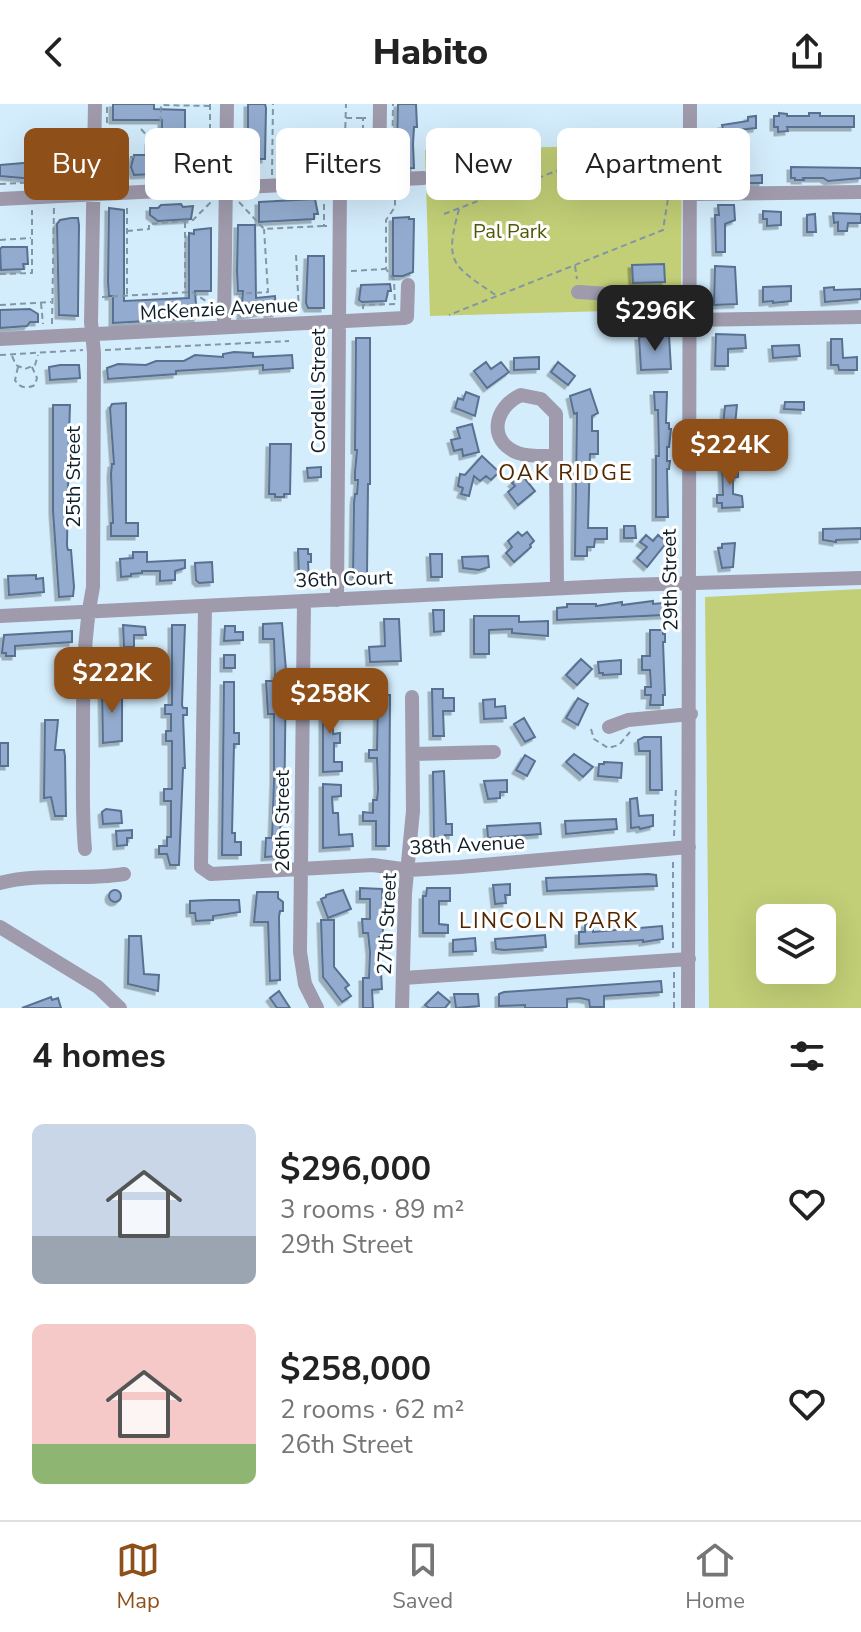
<!DOCTYPE html>
<html lang="en">
<head>
<meta charset="utf-8">
<style>
  body { margin:0; font-family:"Nunito Sans",sans-serif; background:#f2f2f2; color:#222; height:100vh; display:flex; flex-direction:column; font-size:30px; white-space:nowrap }
  * { box-sizing:border-box; margin:0 }
  p { font-size:26px; color:#767676 }
  .icon { flex:none; width:44px; height:44px; fill:none; stroke:currentColor; stroke-width:2; stroke-linecap:round; stroke-linejoin:round }
  .map { position:relative; height:904px; overflow:hidden }
  .sheet { display:flex; flex-direction:column; background:#fff; flex:1 }
  .sheet>* { flex:none }
  .hud { position:absolute; left:24px; top:24px; width:814px; height:72px; display:flex; gap:16px }
  .buttons { position:absolute; left:756px; top:800px; display:grid; gap:16px }
  .buttons a { display:grid; place-items:center; width:80px; height:80px; border-radius:12px; background:#fff; box-shadow:0 8px 32px #0002; font-size:40px }
  .price { position:absolute; translate:-50% -68px; padding:0 18px; border-radius:16px; background:#8f4f19; color:#fff; font-size:26px; line-height:52px; filter:drop-shadow(0 2px 4px #0008) }
  .price::after { content:''; position:absolute; left:50%; top:48px; width:24px; height:18px; margin-left:-12px; background:inherit; clip-path:polygon(0 0,100% 0,50% 100%) }
  .price.current { background:#222; color:#fff }
  ul { padding:0; list-style:none }
  li { display:flex; align-items:center; gap:24px; height:200px; padding:0 32px }
  li span { display:grid; place-items:center; flex:none; width:224px; height:160px; border-radius:12px; color:#555 }
  li>.icon { margin-inline-start:auto }
  span .icon { width:96px; height:96px; fill:#fffc; stroke-width:1 }
  li b { font-size:34px }
  h2 { display:flex; justify-content:space-between; align-items:center; height:96px; padding:0 32px; font-size:34px }
  .tag { padding:0 28px; border-radius:12px; background:#fff; box-shadow:0 8px 32px #0002; font-size:28px; line-height:72px }
  .tag.current { background:#8f4f19; color:#fff }
  header { display:flex; justify-content:space-between; align-items:center; height:104px; padding:0 32px; background:#fff; font-size:36px; font-weight:800 }
  .menu { display:flex; justify-content:space-around; align-items:center; height:112px; border-top:2px solid #e0e0e0; background:#fff; font-size:22px; color:#767676 }
  .menu a { display:grid; justify-items:center; gap:4px }
  .menu .current { color:#8f4f19 }
  .map>svg:first-child { display:block }
  .green { fill:#c2cf76; fill-rule:evenodd }
  .building { fill:#92abce; stroke:#597191; stroke-width:2; filter:url(#shadow) }
  .lines { fill:none; stroke-linecap:round; stroke-linejoin:round }
  .path { stroke:#8297a5; stroke-width:2; stroke-dasharray:6 4; stroke-linecap:butt }
  .minor { stroke:#9f9bad; stroke-width:14 }
  .labels { text-anchor:middle; dominant-baseline:central; stroke-width:6; stroke-linejoin:round; paint-order:stroke }
  .park-label { font-size:20px; fill:#515906; stroke:#fff }
  .street-label { font-size:20px; fill:#0f1f29; stroke:#fff }
  .neighbourhood-label { font-size:22px; letter-spacing:2px; fill:#522700; stroke:#fff }
</style>
</head>
<body>
<header><svg class="icon" aria-label="back" viewBox="0 0 24 24"><path d="M15 5l-7 7 7 7"/></svg>Habito<svg class="icon" aria-label="share" viewBox="0 0 24 24"><path d="M12 15V3M7 8l5-5 5 5M5 13v7h14v-7"/></svg></header>
<div class="map">
<svg width="861" height="904" viewBox="0 0 861 904">
  <defs>
    <filter id="shadow"><feDropShadow dx="-3.5" dy="3.5" stdDeviation="0" flood-color="#0004"/></filter>
  </defs>
  <rect width="100%" height="100%" fill="#d4edfd"/>
  <path class="green" d="M682,40L681,205L430,212L425,46Z
    M861,485V904H709L705,493ZM822,814V866H770V814Z"/>
  <path class="building" d="M113,0H154V5L185,6V61H179V67H175V69L134,71L131,63L134,51H149V38H162V16H113Z
    M248,0H265L266,4L265,55H248Z
    M398,0H416L417,23H414L413,40L414,64L396,65V55H400V40H397Z
    M779,9L787,10V12H809V9H820V12H854V23H787L788,27L778,28V23H774V12H779Z
    M756,12V24L738,26V33L719,32V25H723L722,21L748,17V13Z
    M358,41V48H362L361,63L304,66L302,51L305,50L304,44Z
    M70,55L78,61V68L70,69L67,72L34,75L0,72V61Z
    M712,62L738,63V77H713Z
    M791,63L861,64V74L828,77L823,74H803L804,76H795V74H791Z
    M762,71V79H746V72Z
    M315,95L318,110H314V115L259,118V98Z
    M181,100L183,103L193,102L191,115L158,117L150,111V104H158L161,101Z
    M718,101H734L735,116L725,120V148H716L715,111H719Z
    M109,104L124,106V197L189,194V129L194,130V126L211,124V187H195L197,214L113,219V192H109L108,178Z
    M763,107L781,108V121L767,122V115H763Z
    M833,109L861,110V119H848L847,127H838V118L834,119Z
    M815,110L816,128H807V111Z
    M409,113V115H414L413,168L403,172H393V114Z
    M71,114H78L79,121L78,207V212L59,211L57,120L60,116Z
    M238,121H255L256,194L275,192L276,209L268,210V207L241,212L243,187H238L237,167Z
    M2,143H27L28,160H23L24,165L1,166L0,145Z
    M308,152H324V204H308L306,199Z
    M664,160L665,178L633,179L632,161Z
    M715,162L735,163L737,200L714,201Z
    M390,180L391,187H388L386,197L362,198L359,196L361,181Z
    M791,182V197L773,199V197L763,198V183Z
    M834,183V186L861,185V195L825,198L824,184Z
    M30,205L38,210V218H30L27,222L0,224V206Z
    M716,230L745,231L746,244L728,245V262H715Z
    M669,231L671,265L641,266L639,233Z
    M356,234H370V380H368L367,472L353,473L354,399L355,390H357L358,376H355V368L357,346H355Z
    M831,235H842L843,254L857,253V266H839L838,261H831Z
    M799,241L800,252L773,254L772,242Z
    M234,248L253,249V253L292,251L293,264L263,266V261L224,264L176,267V270L108,275L107,264L118,260L146,261L156,257H184L195,251L223,253V250Z
    M539,253V265L514,266V254Z
    M486,258L491,265L501,258L509,268L487,284L474,267Z
    M558,258L575,272L568,281L551,268Z
    M60,261H79L80,274L50,276L49,263Z
    M590,285L598,309L592,312V327H598V350H590L588,424H607V435H595L594,443H587V452H575L577,309L574,310L570,292Z
    M466,288L479,293L475,312L455,304L458,294L463,296Z
    M654,288H667L666,319H669V325H671L669,343H667V357H670L669,365H667L668,413H656V352H659L658,306H655Z
    M785,298H804V306L784,305Z
    M126,299V419H138V432H111V419H113L111,370L112,360H114L110,304L112,300Z
    M53,301H70L68,361H71V375H69L68,380L67,442L68,446H71L74,483L73,492L59,493L53,407Z
    M737,301L734,331H722L725,302Z
    M472,320L479,348L463,352L462,345L454,347L451,336L460,334L457,324Z
    M270,340H291L290,390H284V393H275V390H269Z
    M482,352L499,368L491,376L486,372L480,377L474,372L469,392L461,390L463,384L458,382L460,370L465,371Z
    M738,358V373L733,374V390L742,392L743,403L722,404V399H717V391H723L722,361Z
    M321,363V373L308,374L307,364Z
    M522,371L535,387L518,401L508,388L515,382L512,379Z
    M624,422H635L636,434H624Z
    M861,424V435L836,436V438L823,436V425Z
    M518,428L522,432L527,428L534,437L530,441L531,443L514,458L506,449L512,443L508,437Z
    M646,431L653,437L658,431L667,438L647,463L637,454L647,443L640,438Z
    M735,439L733,463L722,464L718,444H722V440Z
    M298,445H308V450H311V458H308L309,476L299,477Z
    M133,448H147V458L185,456V464L175,467V476L160,477V467H142V469L131,470V472L121,473L120,455L133,454Z
    M430,450H442V473H431Z
    M488,452L489,463L479,466L463,464L462,453Z
    M212,458L213,478L199,479L196,476L195,459Z
    M36,471V475L43,474L44,488L9,491L8,472Z
    M653,497V500L663,499L664,511L557,516V504L567,503V500H596V502L622,498V501Z
    M433,506H444V527L434,528Z
    M474,512H519V518L548,517V532L512,529V525L489,526V550H474Z
    M384,515H399L401,557L370,558L369,543L385,542Z
    M282,519L286,566L284,718L280,723V752L265,753L266,734H272L274,675V610H268L266,577H275V572L274,535H263V520Z
    M123,521L145,523L146,531H134V543H124Z
    M172,521H185L182,601L183,604H187V611H183L185,664H183L179,761H170L167,750H159V742H167V733H171V697H164V685H172V637H166V627H171V610H165V601H172Z
    M225,522H235V528H243V536L224,537Z
    M650,526H663V530H665V538H663L665,591H663V601H650L651,591H645V583H651L650,566H642V552H650Z
    M72,527V538L15,542V552H6V549H2L4,531Z
    M224,551H235V564H224Z
    M581,555L592,565L577,581L566,571Z
    M621,556V570L603,571V569H599L598,558Z
    M224,578H234V629H239V640H234L232,729H235V738H241V751H222Z
    M122,583V637L103,639L102,584Z
    M432,585H443V594H454V607H443L444,632H433Z
    M378,591H390L389,742H376V717H363V708L373,709V696H377L378,685L377,654H369V646H377Z
    M578,594L588,600L578,621L566,614Z
    M323,595H341V606H335L333,611V630L340,629V639H334V658H342V667L323,668Z
    M495,595V603L505,602L506,614L484,615L483,596Z
    M524,614L535,633L525,638L514,620Z
    M45,616H58L55,646H64L65,652L66,712H55L51,693L44,694Z
    M644,633H661L662,686H650V647H639L638,636Z
    M0,639H8V662H0Z
    M574,650L593,663L583,673L566,658Z
    M525,651L535,657L527,672L516,666Z
    M604,658L622,659L621,674L598,672L599,660H604Z
    M444,667L446,720H452V731H445V736H434L433,668Z
    M507,676V688H500V694L488,695L484,677Z
    M323,680L341,681V692L332,693L333,709H338L339,731L352,730L353,742L323,744Z
    M637,694L639,712L653,711V722L640,725L639,723L631,724L630,695Z
    M106,705L121,707L122,719L103,720L102,708Z
    M616,715L617,725L566,730L565,717Z
    M540,719L541,730L488,734L487,722Z
    M132,726V734H127V741L117,742L116,727Z
    M648,770L656,771L657,782L547,787L546,774Z
    M510,780V791H505L506,799L495,800L493,781Z
    M360,784L382,785L383,833H379L382,885L372,886L373,904H363V874H369L370,848L368,829H363L362,815H370V795H360Z
    M427,784H450V797H439V820L448,821V829H423V792H426Z
    M109 792a6 6 0 1 1 12 0a6 6 0 1 1-12 0Z
    M343,786L351,805L328,814L321,795L326,793V791Z
    M257,788H278V794L283,798V807H280L279,812L280,876L270,877L268,818H254Z
    M211,796H239L240,808L213,812V816L196,817L195,809H190V797Z
    M321,816H334V863L349,881L345,884L351,892L342,898L323,873Z
    M593,819V828L662,822L663,835L643,838V836L579,840V828H585V820Z
    M545,831L546,843L504,846L496,845L495,835Z
    M129,832H141L144,870L159,871L158,887L128,880Z
    M475,834L476,847L453,848V836Z
    M661,877L662,888L604,892V903H590L589,896L580,894L567,895V904H525V901L499,902V890L504,888Z
    M279,887L290,904H277L270,894Z
    M438,888L450,898L445,904H429L425,901Z
    M454,890H478L479,902L456,904Z
    M51,893L52,896L58,894L61,904H22Z"/>
  <g class="lines">
    <path class="path" d="M210,0V66
      M346,14H362
      M366,14H363V32H368
      M107,19V0
      M141,25L150,35H160L161,1L210,2
      M345,34L346,0
      M392,62L393,0
      M296,70L295,42L297,38L362,32
      M272,71L273,0
      M208,75L211,67L215,66
      M125,78V53H134
      M0,80L78,76L81,79
      M324,90V122H327
      M239,98L264,125L323,122
      M459,105C444,160 452,161 497,192
      M444,110L611,46H632L657,55L670,82L663,126L449,211
      M185,118V187
      M127,127L149,125V120L193,116L212,97
      M0,136L31,134
      M296,151L299,207
      M575,162L577,175
      M351,167L385,165
      M0,170L32,169V106
      M127,190V101
      M236,190L268,188L264,125
      M102,193L192,188L209,199
      M41,199L43,220
      M0,201L51,198
      M363,205V201L395,200L394,176L386,165V116L395,103V87
      M208,212L209,199
      M52,220L54,102
      M105,246L289,237
      M0,251L83,246
      M12,252L16,261L25,265L35,261L38,251
      M18,263L15,276C19,284 27,285 35,281L37,274L32,263
      M591,625L594,635L608,644L619,641L630,628
      M674,732L676,683
      M673,844V755
      M674,904V866"/>
    <path class="minor" d="M379,76L380,0
      M689,90L861,88
      M0,95L423,74
      M578,188L690,195
      M691,216L861,213
      M224,223L227,0
      M0,235L404,214L407,213L408,181
      M521,291L541,295L556,310V352C544,352 529,353 518,349C487,337 494,303 521,291Z
      M556,352L557,484
      M337,496L340,79
      M304,497L300,848L305,880L317,904
      M205,502L201,763L211,770L373,761L409,766L460,763L689,743
      M0,512L627,481L861,474
      M609,623L628,616L691,610
      M413,650L494,648
      M85,745C82,714 83,683 83,651C83,595 82,538 93,483L94,249L91,218L95,0
      M0,779C41,768 82,777 124,770
      M0,823L98,883L120,904
      M403,874L689,855
      M402,904L405,789L413,707L412,593
      M688,904L690,0"/>
  </g>
  <g class="labels">
    <g class="park-label">
      <text x="510" y="127">Pal Park</text>
    </g>
    <g class="street-label">
      <text transform="translate(219 205) rotate(-3)">McKenzie Avenue</text>
      <text transform="translate(318 287) rotate(-90)">Cordell Street</text>
      <text transform="translate(73 373) rotate(-90)">25th Street</text>
      <text transform="translate(344 475) rotate(-2)">36th Court</text>
      <text transform="translate(670 476) rotate(-91)">29th Street</text>
      <text transform="translate(282 717) rotate(-90)">26th Street</text>
      <text transform="translate(467 741) rotate(-3)">38th Avenue</text>
      <text transform="translate(387 820) rotate(-87)">27th Street</text>
    </g>
    <g class="neighbourhood-label">
      <text x="566" y="369">OAK RIDGE</text>
      <text x="549" y="817">LINCOLN PARK</text>
    </g>
  </g>
</svg>
<div class="buttons">
<a><svg class="icon" aria-label="layers" viewBox="0 0 24 24"><path d="M12 4l9 5-9 5-9-5zM3 14l9 5 9-5"/></svg></a>
</div>
<b class="price current" style="left:655px;top:249px">$296K</b>
<b class="price" style="left:730px;top:383px">$224K</b>
<b class="price" style="left:112px;top:611px">$222K</b>
<b class="price" style="left:330px;top:632px">$258K</b>
<div class="hud">
<a class="tag current">Buy</a>
<a class="tag">Rent</a>
<a class="tag">Filters</a>
<a class="tag">New</a>
<a class="tag">Apartment</a>
</div>
</div>
<section class="sheet">
<h2>4 homes<svg class="icon" aria-label="filters" viewBox="0 0 24 24"><path d="M4 7h16M4 17h16"/><circle cx="9" cy="7" r="2"/><circle cx="15" cy="17" r="2"/></svg></h2>
<ul>
<li><span style="background:linear-gradient(#c9d6e8 70%,#9aa5b1 0)"><svg class="icon" aria-label="home" viewBox="0 0 24 24"><path d="M3 11l9-7 9 7M6 9v11h12V9"/></svg></span><div><b>$296,000</b><p>3 rooms · 89 m²</p><p>29th Street</p></div><svg class="icon" aria-label="heart" viewBox="0 0 24 24"><path d="M12 20l-8-8c-3-5 5-10 8-4 3-6 11-1 8 4z"/></svg></li>
<li><span style="background:linear-gradient(#f6c9c9 75%,#8fb573 0)"><svg class="icon" aria-label="home" viewBox="0 0 24 24"><path d="M3 11l9-7 9 7M6 9v11h12V9"/></svg></span><div><b>$258,000</b><p>2 rooms · 62 m²</p><p>26th Street</p></div><svg class="icon" aria-label="heart" viewBox="0 0 24 24"><path d="M12 20l-8-8c-3-5 5-10 8-4 3-6 11-1 8 4z"/></svg></li>
</ul>
</section>
<nav class="menu">
<a class="current"><svg class="icon" aria-label="map" viewBox="0 0 24 24"><path d="M3 6l6-2 6 2 6-2v14l-6 2-6-2-6 2zM9 4v14M15 6v14"/></svg>Map</a>
<a><svg class="icon" aria-label="saved" viewBox="0 0 24 24"><path d="M7 4h10v16l-5-4-5 4z"/></svg>Saved</a>
<a><svg class="icon" aria-label="home" viewBox="0 0 24 24"><path d="M3 11l9-7 9 7M6 9v11h12V9"/></svg>Home</a>
</nav>
</body>
</html>
